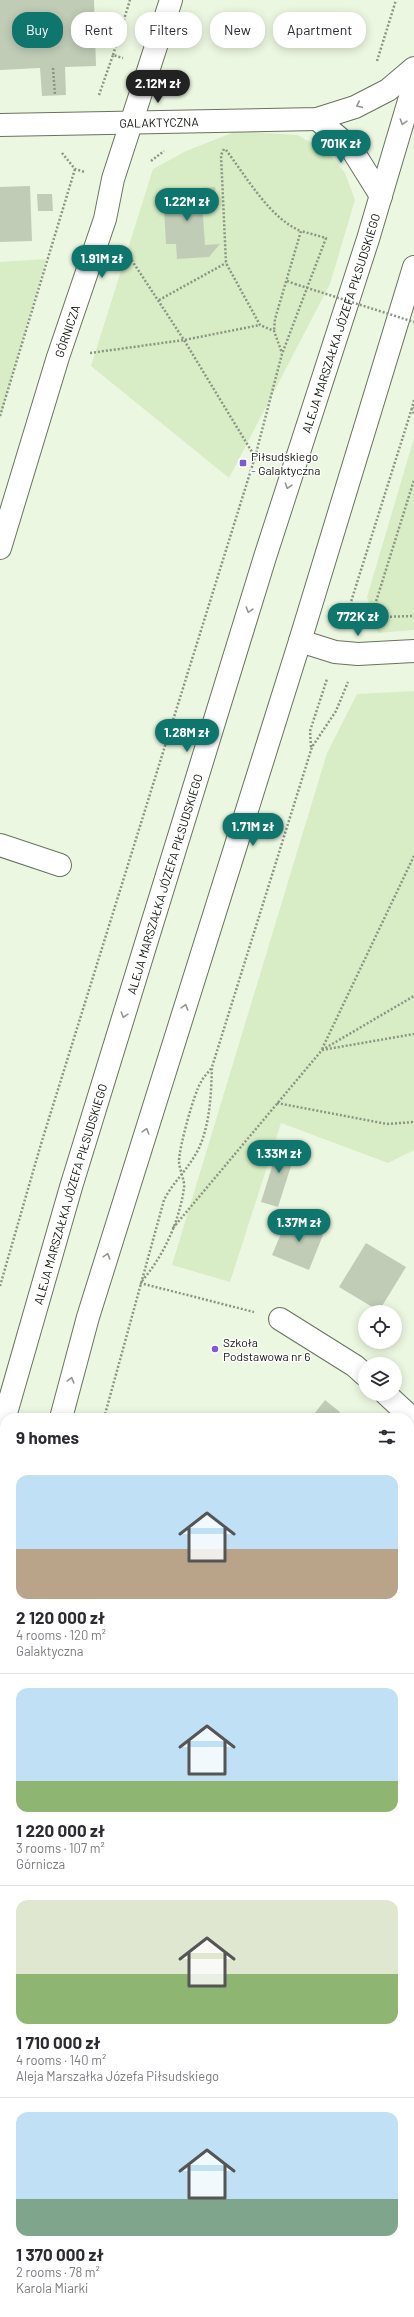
<!DOCTYPE html>
<html lang="en">
<head>
<meta charset="utf-8">
<style>
  body { margin:0; font-family:Barlow,sans-serif; background:#f2f2f3; color:#2b2b33; height:100vh; display:flex; flex-direction:column; font-size:15px; white-space:nowrap }
  * { box-sizing:border-box; margin:0 }
  p { font-size:13px; color:#7c7c81 }
  .icon { flex:none; width:22px; height:22px; fill:none; stroke:currentColor; stroke-width:2; stroke-linecap:round; stroke-linejoin:round }
  .map { position:relative; flex:1; overflow:hidden }
  .drawer { position:absolute; left:0px; top:1413px; width:414px; height:904px; display:flex; flex-direction:column; background:#fff; border-radius:16px 16px 0 0; box-shadow:0 2px 10px #0003 }
  .drawer>* { flex:none }
  .top-card { position:absolute; left:12px; top:12px; width:390px; height:36px; display:flex; gap:8px }
  .fabs { position:absolute; left:358px; top:1305px; display:grid; gap:8px }
  .fabs a { display:grid; place-items:center; width:44px; height:44px; border-radius:50%; background:#fff; box-shadow:0 2px 10px #0003; font-size:20px }
  .price { position:absolute; translate:-50% -34px; padding:0 9px; border-radius:14px; background:#0f766e; color:#fff; font-size:13px; line-height:26px; filter:drop-shadow(0 1px 2px #0008) }
  .price::after { content:''; position:absolute; left:50%; top:24px; width:12px; height:9px; margin-left:-6px; background:inherit; clip-path:polygon(0 0,100% 0,50% 100%) }
  .price.on { background:#222; color:#fff }
  ul { padding:0; list-style:none }
  li { display:grid; align-content:center; gap:8px; height:212px; padding:0 16px }
  li+li { border-top:1px solid #e1e1e2 }
  li span { display:grid; place-items:center; height:124px; border-radius:12px; color:#555 }
  li>.icon { margin-inline-start:auto }
  span .icon { width:72px; height:72px; fill:#fffc; stroke-width:1 }
  li b { font-size:17px }
  h2 { display:flex; justify-content:space-between; align-items:center; height:48px; padding:0 16px; font-size:17px }
  .tag { padding:0 14px; border-radius:16px; background:#fff; box-shadow:0 2px 10px #0003; font-size:14px; line-height:36px }
  .tag.on { background:#0f766e; color:#fff }
  .map>svg:first-child { display:block }
  .green { fill:#d8edc5 }
  .building { fill:#c1ccb7 }
  .lines { fill:none; stroke-linecap:round; stroke-linejoin:round }
  .minor-casing { stroke:#69735f; stroke-width:24 }
  .path { stroke:#8c9484; stroke-width:2.5; stroke-dasharray:2 2; stroke-linecap:butt }
  .minor { stroke:#fff; stroke-width:22 }
  .path-bridge { stroke:#8c9484; stroke-width:2.5; stroke-dasharray:2 2; stroke-linecap:butt }
  .oneway { stroke:#949692 }
  .poi-dot { fill:#7e5ad4; stroke:#fff; stroke-width:1.5 }
  .labels { text-anchor:middle; dominant-baseline:central; stroke-width:3; stroke-linejoin:round; paint-order:stroke }
  .street-label { font-size:12px; fill:#11150d; stroke:#fff }
  .poi-label { font-size:12px; fill:#11150d; stroke:#fff; text-anchor:start }
</style>
</head>
<body>
<div class="map">
<svg width="414" height="2317" viewBox="0 0 414 2317">
  <rect width="100%" height="100%" fill="#ecf7e1"/>
  <path class="green" d="M237,131L297,135L327,151L345,173L355,200L330,284L229,478L91,366L153,169L186,151Z
    M46,259L0,419V262Z
    M414,438V630L378,633L367,597Z
    M414,691V1150L388,1163L281,1123L230,1282L172,1265L327,753L357,694Z
    M49,2312H69L73,2317H54Z"/>
  <path class="building" d="M0,0H94L96,66L65,67L66,95L42,96L40,68L0,70Z
    M30,186L32,241L0,242V187Z
    M215,187L216,194L209,200L202,201L205,245L220,244L209,257L177,259L176,244H166L163,191Z
    M37,194H52L53,211H38Z
    M280,1141L297,1147L278,1207L261,1202Z
    M289,1215L325,1230L309,1270L272,1255Z
    M366,1243L406,1267L379,1311L339,1287Z
    M325,1400L340,1412L335,1418H311Z
    M409,1509L414,1514V1524L409,1529Z"/>
  <g class="lines">
    <defs>
      <g id="minor">
        <path d="M317,119L351,148L381,196"/>
        <path id="s1" d="M0,125L317,119L355,107L388,90L414,68"/>
        <path id="s2" d="M0,548L58,357L105,219L113,179L171,0"/>
        <path d="M300,641L335,652L358,654L414,651"/>
        <path d="M0,845L60,865"/>
        <path d="M280,1319L355,1366L365,1375"/>
        <path d="M386,1394L414,1420"/>
        <path d="M61,1418L88,1317L300,641L414,267"/>
        <path id="s3" d="M0,1434L71,1187L265,557L368,239L414,84"/>
        <path d="M0,1551L5,1554"/>
        <path d="M0,1572L5,1571"/>
        <path d="M409,2246L414,2240"/>
        <path d="M0,2296L5,2203"/>
        <path d="M343,2317L348,2312"/>
      </g>
    </defs>
    <use href="#minor" class="minor-casing"/>
    <path class="path" d="M113,55L130,0
      M377,61L396,0
      M53,68L55,95
      M99,95L113,55L123,58
      M224,149L221,155L226,263L260,325L274,331L282,353
      M226,150C246,176 270,219 301,231L275,319L274,331
      M62,153L75,169L85,172
      M151,161L164,151
      M125,250L184,340L255,457
      M287,281L295,284
      M159,300L226,263
      M90,353L184,340L260,325
      M414,400L412,408L414,414
      M0,416L75,169
      M346,618L414,616
      M344,624L412,408L414,407
      M369,624L414,480
      M311,747L310,731L327,679
      M322,1049L414,856
      M322,1050L414,1034
      M277,1103L387,1124L414,1122
      M173,1228L322,1050L414,996
      M142,1281C164,1255 179,1222 184,1188C185,1180 179,1169 179,1161C179,1148 194,1093 201,1082C204,1076 209,1072 212,1067
      M140,1283L254,1312
      M0,1286L41,1144L255,457L282,354L326,238L301,231
      M104,1418L164,1200C172,1184 185,1172 194,1157C210,1132 211,1096 212,1067L312,747L336,711L348,682
      M409,2206L414,2200
      M305,2317L310,2312"/>
    <use href="#minor" class="minor"/>
    <path class="path-bridge" d="M295,284L414,322"/>
  </g>
  <defs><path id="oneway-chevron" d="M-2-3.5L2.5 0L-2 3.5" fill="none" stroke-width="1.6" stroke-linecap="round" stroke-linejoin="round"/></defs>
  <g class="oneway">
    <use href="#oneway-chevron" transform="translate(359 105) rotate(155)"/>
    <use href="#oneway-chevron" transform="translate(403 122) rotate(107)"/>
    <use href="#oneway-chevron" transform="translate(288 486) rotate(108)"/>
    <use href="#oneway-chevron" transform="translate(249 610) rotate(107)"/>
    <use href="#oneway-chevron" transform="translate(185 1007) rotate(-73)"/>
    <use href="#oneway-chevron" transform="translate(124 1015) rotate(107)"/>
    <use href="#oneway-chevron" transform="translate(146 1131) rotate(-73)"/>
    <use href="#oneway-chevron" transform="translate(107 1256) rotate(-73)"/>
    <use href="#oneway-chevron" transform="translate(71 1380) rotate(-75)"/>
  </g>
  <g class="poi-dot">
    <rect x="239" y="459" width="8" height="8" rx="2"/>
    <circle cx="215" cy="1349" r="4"/>
  </g>
  <g class="labels">
    <g class="street-label">
      <text stroke="none"><textPath href="#s1" startOffset="159">GALAKTYCZNA</textPath></text>
      <text stroke="none"><textPath href="#s3" startOffset="1162">ALEJA MARSZAŁKA JÓZEFA PIŁSUDSKIEGO</textPath></text>
      <text stroke="none"><textPath href="#s2" startOffset="227">GÓRNICZA</textPath></text>
      <text stroke="none"><textPath href="#s3" startOffset="574">ALEJA MARSZAŁKA JÓZEFA PIŁSUDSKIEGO</textPath></text>
      <text stroke="none"><textPath href="#s3" startOffset="250">ALEJA MARSZAŁKA JÓZEFA PIŁSUDSKIEGO</textPath></text>
    </g>
    <g class="poi-label">
      <text x="251" y="456">Piłsudskiego<tspan x="251" dy="14">- Galaktyczna</tspan></text>
      <text x="223" y="1342">Szkoła<tspan x="223" dy="14">Podstawowa nr 6</tspan></text>
    </g>
  </g>
</svg>
<div class="fabs">
<a><svg class="icon" aria-label="locate" viewBox="0 0 24 24"><circle cx="12" cy="12" r="6"/><path d="M12 2v4M12 18v4M2 12h4M18 12h4"/></svg></a>
<a><svg class="icon" aria-label="layers" viewBox="0 0 24 24"><path d="M12 4l9 5-9 5-9-5zM3 14l9 5 9-5"/></svg></a>
</div>
<b class="price on" style="left:158px;top:104px">2.12M zł</b>
<b class="price" style="left:341px;top:164px">701K zł</b>
<b class="price" style="left:187px;top:222px">1.22M zł</b>
<b class="price" style="left:102px;top:279px">1.91M zł</b>
<b class="price" style="left:358px;top:637px">772K zł</b>
<b class="price" style="left:187px;top:753px">1.28M zł</b>
<b class="price" style="left:253px;top:847px">1.71M zł</b>
<b class="price" style="left:279px;top:1174px">1.33M zł</b>
<b class="price" style="left:299px;top:1243px">1.37M zł</b>
<div class="top-card">
<a class="tag on">Buy</a>
<a class="tag">Rent</a>
<a class="tag">Filters</a>
<a class="tag">New</a>
<a class="tag">Apartment</a>
</div>
<section class="drawer">
<h2>9 homes<svg class="icon" aria-label="filters" viewBox="0 0 24 24"><path d="M4 7h16M4 17h16"/><circle cx="9" cy="7" r="2"/><circle cx="15" cy="17" r="2"/></svg></h2>
<ul>
<li><span style="background:linear-gradient(#bfe0f5 60%,#b9a48a 0)"><svg class="icon" aria-label="home" viewBox="0 0 24 24"><path d="M3 11l9-7 9 7M6 9v11h12V9"/></svg></span><div><b>2 120 000 zł</b><p>4 rooms · 120 m²</p><p>Galaktyczna</p></div></li>
<li><span style="background:linear-gradient(#bfe0f5 75%,#8fb573 0)"><svg class="icon" aria-label="home" viewBox="0 0 24 24"><path d="M3 11l9-7 9 7M6 9v11h12V9"/></svg></span><div><b>1 220 000 zł</b><p>3 rooms · 107 m²</p><p>Górnicza</p></div></li>
<li><span style="background:linear-gradient(#dfe7d0 60%,#8fb573 0)"><svg class="icon" aria-label="home" viewBox="0 0 24 24"><path d="M3 11l9-7 9 7M6 9v11h12V9"/></svg></span><div><b>1 710 000 zł</b><p>4 rooms · 140 m²</p><p>Aleja Marszałka Józefa Piłsudskiego</p></div></li>
<li><span style="background:linear-gradient(#bfe0f5 70%,#7fa58c 0)"><svg class="icon" aria-label="home" viewBox="0 0 24 24"><path d="M3 11l9-7 9 7M6 9v11h12V9"/></svg></span><div><b>1 370 000 zł</b><p>2 rooms · 78 m²</p><p>Karola Miarki</p></div></li>
</ul>
</section>
</div>
</body>
</html>
